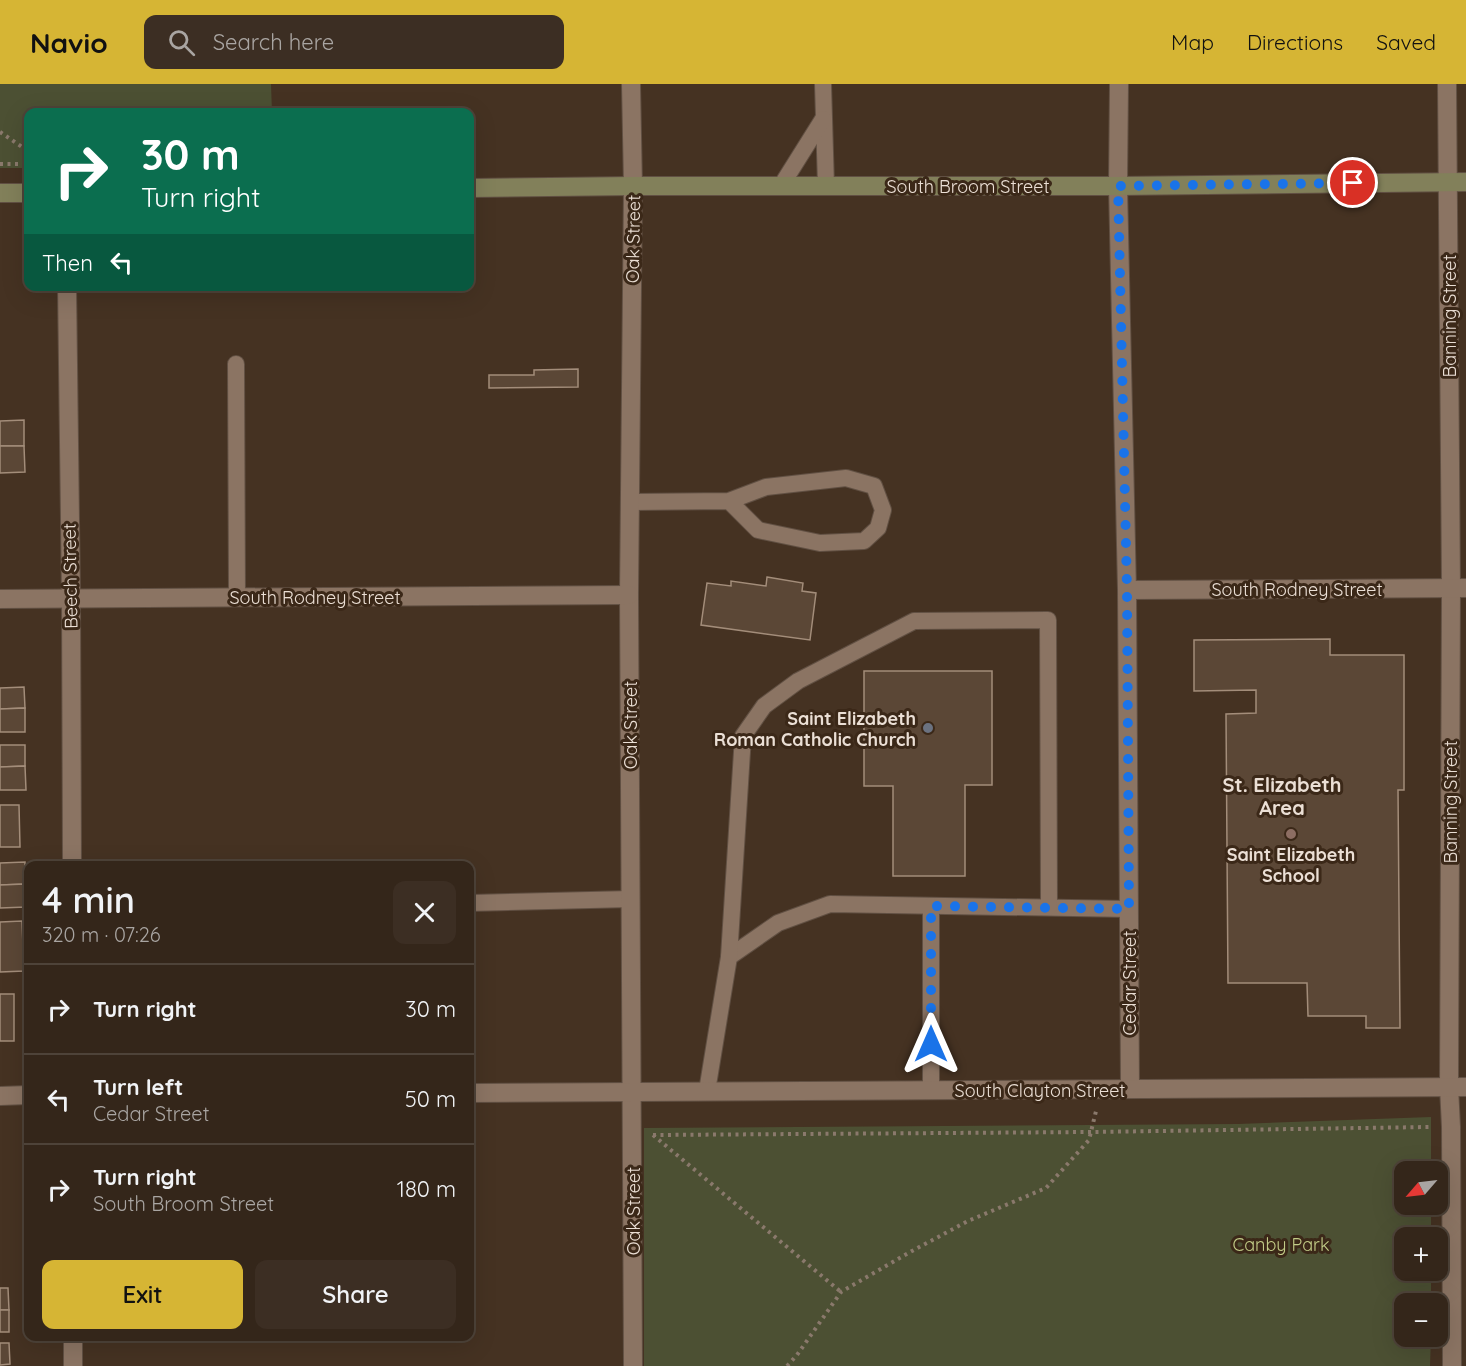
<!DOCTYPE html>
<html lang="en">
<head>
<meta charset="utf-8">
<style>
	body { margin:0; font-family:Quicksand,sans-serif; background:#3c2e23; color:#f1f3f6; height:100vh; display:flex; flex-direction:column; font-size:22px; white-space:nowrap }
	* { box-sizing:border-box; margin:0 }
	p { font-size:20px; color:#a9a5a2 }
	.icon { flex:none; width:33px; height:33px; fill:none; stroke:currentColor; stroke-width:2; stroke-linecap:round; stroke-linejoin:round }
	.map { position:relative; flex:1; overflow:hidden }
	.details { position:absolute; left:24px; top:777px; width:450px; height:480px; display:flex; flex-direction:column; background:#34261a; border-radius:12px; box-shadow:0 6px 24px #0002,0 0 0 2px #4e4339 }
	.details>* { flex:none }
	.guide { position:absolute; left:24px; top:24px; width:450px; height:183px; border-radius:12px; box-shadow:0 6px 24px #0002,0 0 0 2px #4e4339; background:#0b6e4f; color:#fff; overflow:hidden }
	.needle { width:39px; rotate:242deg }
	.controls { position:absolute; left:1394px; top:1077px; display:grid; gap:12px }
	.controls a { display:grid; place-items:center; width:54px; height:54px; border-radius:12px; background:#34261a; box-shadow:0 6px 24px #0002,0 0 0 2px #4e4339; font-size:30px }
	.pin { position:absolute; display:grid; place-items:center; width:51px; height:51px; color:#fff; margin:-26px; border:3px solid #fff; border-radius:50%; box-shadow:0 2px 6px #0007 }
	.me { position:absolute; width:66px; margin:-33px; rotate:0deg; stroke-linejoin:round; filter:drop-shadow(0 0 4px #0008) }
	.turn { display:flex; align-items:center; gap:21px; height:126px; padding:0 18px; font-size:27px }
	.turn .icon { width:78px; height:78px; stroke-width:2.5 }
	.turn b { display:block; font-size:42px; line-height:51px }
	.then { display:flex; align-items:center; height:57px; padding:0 18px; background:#0003; gap:12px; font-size:22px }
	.round { display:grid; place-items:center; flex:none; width:63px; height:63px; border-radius:12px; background:#3c2e23 }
	.head { display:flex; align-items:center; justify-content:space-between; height:102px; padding:0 18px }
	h1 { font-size:36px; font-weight:600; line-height:45px }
	.cta { display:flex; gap:12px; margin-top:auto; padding:12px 18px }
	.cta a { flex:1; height:69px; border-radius:12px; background:#d6b534; color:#111; font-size:24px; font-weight:600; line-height:69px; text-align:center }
	.cta a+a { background:#3c2e23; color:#f1f3f6 }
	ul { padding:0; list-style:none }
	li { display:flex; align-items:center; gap:18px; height:90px; padding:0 18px; border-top:2px solid #4e4339 }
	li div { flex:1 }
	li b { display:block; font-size:22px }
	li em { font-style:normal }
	header { display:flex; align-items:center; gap:36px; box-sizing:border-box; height:84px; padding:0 30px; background:#d6b534; color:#111 }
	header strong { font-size:28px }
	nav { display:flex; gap:33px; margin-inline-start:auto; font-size:21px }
	.search { width:420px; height:54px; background:#3c2e23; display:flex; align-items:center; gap:15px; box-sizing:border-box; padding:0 21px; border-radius:12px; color:#a9a5a2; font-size:22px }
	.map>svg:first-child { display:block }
	.green { fill:#4c5033 }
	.building { fill:#5b4736; stroke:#a38d7a; stroke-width:1.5 }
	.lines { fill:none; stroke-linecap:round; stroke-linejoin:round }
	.lane-casing { stroke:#615043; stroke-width:18 }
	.street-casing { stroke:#615043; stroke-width:20 }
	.secondary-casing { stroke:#615043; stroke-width:20 }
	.path { stroke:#8a796c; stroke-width:4; stroke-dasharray:3 4.5; stroke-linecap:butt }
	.lane { stroke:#8b7463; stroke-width:16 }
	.street { stroke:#8b7463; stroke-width:18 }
	.secondary { stroke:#82805a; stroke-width:18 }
	.route { stroke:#1a73e8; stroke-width:10; stroke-dasharray:0 18 }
	.worship-dot { fill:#6b7280; stroke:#3b2818; stroke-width:2 }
	.education-dot { fill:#8d6e63; stroke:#3b2818; stroke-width:2 }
	.labels { text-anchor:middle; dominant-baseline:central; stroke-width:6; stroke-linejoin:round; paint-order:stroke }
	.street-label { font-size:18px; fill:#ebdfd5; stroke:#3b2818 }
	.poi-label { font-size:18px; font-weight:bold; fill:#ebdfd5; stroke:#3b2818; text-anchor:end }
	.park-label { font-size:18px; fill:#c2cc87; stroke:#3b2818 }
	.neighbourhood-label { font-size:20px; font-weight:bold; fill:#ebdfd5; stroke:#3b2818 }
</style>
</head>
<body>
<header>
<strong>Navio</strong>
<div class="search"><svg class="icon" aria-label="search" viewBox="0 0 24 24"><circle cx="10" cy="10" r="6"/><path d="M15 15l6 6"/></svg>Search here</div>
<nav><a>Map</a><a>Directions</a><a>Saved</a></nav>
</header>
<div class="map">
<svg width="1466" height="1282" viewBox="0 0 1466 1282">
	<rect width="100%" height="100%" fill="#453222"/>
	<g class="green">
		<polygon points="0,0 271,0 272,28 28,28 28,84 0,84"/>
		<polygon points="1431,1033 1431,1087 1404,1088 1404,1120 1431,1121 1431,1153 1404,1154 1404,1186 1431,1187 1431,1219 1404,1220 1404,1252 1431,1253 1430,1282 644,1282 644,1044 1238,1040"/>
	</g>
	<g class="building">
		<polygon points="578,285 578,303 489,304 489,291 534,291 534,286"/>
		<polygon points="24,336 24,362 0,362 0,337"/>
		<polygon points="0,362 24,362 25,388 0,389"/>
		<polygon points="767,493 803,499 802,507 816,509 810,556 701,541 707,499 731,502 731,497 766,502"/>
		<polygon points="1330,555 1330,571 1404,571 1404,706 1398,706 1400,944 1366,944 1366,932 1308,932 1307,899 1228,899 1226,630 1256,629 1256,606 1194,607 1194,556"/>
		<polygon points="864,587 992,587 992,701 965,701 965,792 893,792 893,702 864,702"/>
		<polygon points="24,603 25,624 0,625 0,604"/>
		<polygon points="25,624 25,648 0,648 0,625"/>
		<polygon points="0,661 25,661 25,682 0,683"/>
		<polygon points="25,682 26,706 0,706 0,683"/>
		<polygon points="0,721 19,721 20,763 0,763"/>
		<polygon points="25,778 25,800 0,801 0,779"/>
		<polygon points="25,800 26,823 0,824 0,801"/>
		<polygon points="22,837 24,887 0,888 0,838"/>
		<rect x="0" y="910" width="14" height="47"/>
		<polygon points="0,1204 8,1204 9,1226 0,1226"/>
		<rect x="0" y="1226" width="9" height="22"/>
		<polygon points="0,1259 9,1259 10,1280 0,1281"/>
	</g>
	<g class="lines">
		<g class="lane-casing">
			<g id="lane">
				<polyline points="823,0 826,102"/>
				<polyline points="781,102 823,35"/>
				<polyline points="236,280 237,513"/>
				<polyline points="630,418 729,417 758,446 820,459 864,457 878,444 883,426 874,402 846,394 766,403 729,417"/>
				<polyline points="470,819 631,815"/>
				<polyline points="729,873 778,839 830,820 1129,825"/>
				<polyline points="931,1006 931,822"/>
				<polyline points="707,1007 729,873 743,652 764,622 798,597 914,537 1048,536 1049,823"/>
			</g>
		</g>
		<g class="street-casing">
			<g id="street">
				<polyline points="631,0 633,102 629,511 633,1282"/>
				<polyline points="1119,0 1118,102 1127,506 1130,1005"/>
				<polyline points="1447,0 1451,504 1449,1003 1451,1043 1452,1282"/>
				<polyline points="67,202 71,515 72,782"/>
				<polyline points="1127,506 1466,504"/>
				<polyline points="0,515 629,511"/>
				<polyline points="470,1009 1466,1003"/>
				<polyline points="0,1012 28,1011"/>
				<polyline points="73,1252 73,1282"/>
			</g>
		</g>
		<g class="secondary-casing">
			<g id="secondary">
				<polyline points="470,104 633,102 1118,102 1466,98"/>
				<polyline points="0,109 28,109"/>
			</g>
		</g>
		<g class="path">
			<polyline points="0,48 28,67"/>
			<polyline points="0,80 28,80"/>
			<polyline points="653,1051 1091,1048 1429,1043"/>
			<polyline points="653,1051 841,1208"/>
			<polyline points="787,1282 797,1271 841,1208 912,1167 968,1137 1046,1104 1089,1056 1096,1027"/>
		</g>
		<use href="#lane" class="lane"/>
		<use href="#street" class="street"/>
		<use href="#secondary" class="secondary"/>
	</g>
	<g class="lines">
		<polyline class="route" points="931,960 931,822 1129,825 1127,506 1118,102 1353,99"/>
	</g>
	<circle class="worship-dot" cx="928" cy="644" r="6"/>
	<circle class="education-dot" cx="1291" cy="750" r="6"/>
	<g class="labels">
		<g class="street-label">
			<text x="968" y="102">South Broom Street</text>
			<text transform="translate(633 155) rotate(-89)">Oak Street</text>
			<text transform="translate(1449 232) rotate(-90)">Banning Street</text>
			<text transform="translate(70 492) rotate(-91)">Beech Street</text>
			<text x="1297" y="505">South Rodney Street</text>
			<text x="315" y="513">South Rodney Street</text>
			<text transform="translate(630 641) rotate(-90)">Oak Street</text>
			<text transform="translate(1450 718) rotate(-90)">Banning Street</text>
			<text transform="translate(1129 899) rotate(-90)">Cedar Street</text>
			<text x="1040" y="1006">South Clayton Street</text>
			<text transform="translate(633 1127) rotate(-90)">Oak Street</text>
		</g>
		<g class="poi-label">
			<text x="916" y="634">Saint Elizabeth<tspan x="916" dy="21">Roman Catholic Church</tspan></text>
			<text x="1291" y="770" text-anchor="middle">Saint Elizabeth<tspan x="1291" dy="21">School</tspan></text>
		</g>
		<g class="park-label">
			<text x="1281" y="1160">Canby Park</text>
		</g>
		<g class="neighbourhood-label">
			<text x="1282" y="700">St. Elizabeth<tspan x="1282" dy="23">Area</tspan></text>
		</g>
	</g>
</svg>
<div class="controls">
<a><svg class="needle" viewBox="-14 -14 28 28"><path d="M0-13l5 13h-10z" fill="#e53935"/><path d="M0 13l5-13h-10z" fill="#a9a5a2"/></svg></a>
<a>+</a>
<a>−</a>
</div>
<div class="pin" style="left:1353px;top:99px;background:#d93025"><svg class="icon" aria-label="arrive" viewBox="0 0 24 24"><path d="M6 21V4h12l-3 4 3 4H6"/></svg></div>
<svg class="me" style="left:931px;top:960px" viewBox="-20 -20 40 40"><path d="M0-17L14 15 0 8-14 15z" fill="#1a73e8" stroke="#fff" stroke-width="4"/></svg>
<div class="guide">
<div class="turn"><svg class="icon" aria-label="right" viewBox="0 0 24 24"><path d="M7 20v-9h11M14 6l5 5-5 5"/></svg><div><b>30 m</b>Turn right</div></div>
<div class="then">Then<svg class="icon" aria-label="left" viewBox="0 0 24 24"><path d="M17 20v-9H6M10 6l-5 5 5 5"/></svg></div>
</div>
<section class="details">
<div class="head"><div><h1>4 min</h1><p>320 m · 07:26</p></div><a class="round"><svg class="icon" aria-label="close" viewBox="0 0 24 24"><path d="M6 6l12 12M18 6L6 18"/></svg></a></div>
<ul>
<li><svg class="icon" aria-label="right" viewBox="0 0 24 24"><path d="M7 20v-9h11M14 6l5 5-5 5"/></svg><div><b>Turn right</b></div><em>30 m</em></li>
<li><svg class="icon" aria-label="left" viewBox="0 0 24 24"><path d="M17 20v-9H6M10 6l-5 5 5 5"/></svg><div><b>Turn left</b><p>Cedar Street</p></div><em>50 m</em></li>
<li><svg class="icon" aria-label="right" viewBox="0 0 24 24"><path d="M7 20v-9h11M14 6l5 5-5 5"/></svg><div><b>Turn right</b><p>South Broom Street</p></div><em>180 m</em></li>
</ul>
<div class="cta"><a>Exit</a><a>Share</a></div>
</section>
</div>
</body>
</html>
